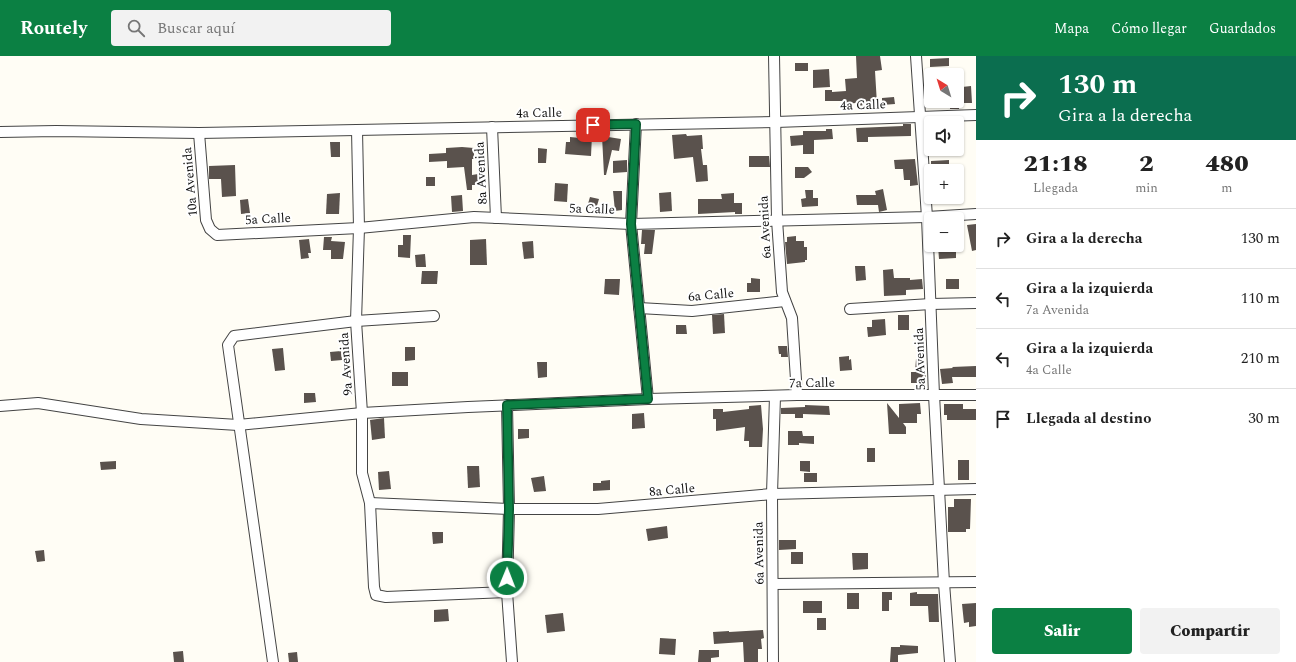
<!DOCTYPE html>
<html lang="es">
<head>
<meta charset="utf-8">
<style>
	body { margin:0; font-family:Spectral,serif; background:#f2f2f2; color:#222; height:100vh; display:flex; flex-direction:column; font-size:15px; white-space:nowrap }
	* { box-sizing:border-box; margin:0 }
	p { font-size:13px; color:#767676 }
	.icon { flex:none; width:22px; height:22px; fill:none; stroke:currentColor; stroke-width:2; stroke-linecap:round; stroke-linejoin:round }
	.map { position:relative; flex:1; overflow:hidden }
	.details { display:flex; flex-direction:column; background:#fff; width:320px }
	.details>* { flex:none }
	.guide { background:#0b6e4f; color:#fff; overflow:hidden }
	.needle { width:26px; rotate:322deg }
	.fabs { position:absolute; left:924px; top:12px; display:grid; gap:8px }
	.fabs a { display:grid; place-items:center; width:40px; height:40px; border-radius:4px; background:#fff; box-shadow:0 1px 3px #0004; font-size:20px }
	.pin { position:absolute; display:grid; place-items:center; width:34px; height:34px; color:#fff; margin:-17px; border-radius:8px; box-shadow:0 2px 6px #0006 }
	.me { position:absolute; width:44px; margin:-22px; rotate:1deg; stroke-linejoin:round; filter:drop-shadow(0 0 3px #0008) }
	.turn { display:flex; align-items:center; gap:14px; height:84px; padding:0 16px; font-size:18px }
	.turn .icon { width:52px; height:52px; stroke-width:2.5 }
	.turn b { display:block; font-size:28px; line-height:34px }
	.eta { display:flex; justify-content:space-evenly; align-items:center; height:68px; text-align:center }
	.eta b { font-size:24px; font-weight:800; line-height:28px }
	.button { display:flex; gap:8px; margin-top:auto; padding:8px 16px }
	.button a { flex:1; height:46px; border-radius:4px; background:#0b8043; color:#fff; font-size:16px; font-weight:800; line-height:46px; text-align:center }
	.button a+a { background:#f2f2f2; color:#222 }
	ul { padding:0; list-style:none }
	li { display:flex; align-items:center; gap:12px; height:60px; padding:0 16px; border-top:1px solid #e0e0e0 }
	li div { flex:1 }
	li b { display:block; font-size:15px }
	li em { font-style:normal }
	header { display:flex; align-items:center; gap:24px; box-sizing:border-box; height:56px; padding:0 20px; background:#0b8043; color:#fff }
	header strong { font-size:19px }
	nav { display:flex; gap:22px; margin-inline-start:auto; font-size:14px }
	.search { width:280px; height:36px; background:#f2f2f2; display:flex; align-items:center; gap:10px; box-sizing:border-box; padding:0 14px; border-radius:4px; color:#767676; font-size:15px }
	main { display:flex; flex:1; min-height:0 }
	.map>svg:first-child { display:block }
	.building { fill:#5a524d }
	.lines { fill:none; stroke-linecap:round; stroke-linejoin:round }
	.minor-casing { stroke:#444; stroke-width:12 }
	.minor { stroke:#fff; stroke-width:10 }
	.route-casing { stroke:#07532c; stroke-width:10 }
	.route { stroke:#0b8043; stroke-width:7 }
	.labels { text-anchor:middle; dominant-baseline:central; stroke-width:4; stroke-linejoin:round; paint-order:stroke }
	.street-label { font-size:13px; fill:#111; stroke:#fff }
</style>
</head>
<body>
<header>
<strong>Routely</strong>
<div class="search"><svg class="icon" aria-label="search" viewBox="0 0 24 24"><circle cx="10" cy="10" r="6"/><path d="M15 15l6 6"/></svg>Buscar aquí</div>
<nav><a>Mapa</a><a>Cómo llegar</a><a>Guardados</a></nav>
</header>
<main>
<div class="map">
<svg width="976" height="606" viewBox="0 0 976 606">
	<rect width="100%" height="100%" fill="#fffdf5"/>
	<g class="building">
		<polygon points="856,0 880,0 882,14 875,15 877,48 856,50 856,47 844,48 843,45 825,45 825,34 832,34 832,36 846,35 845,23 857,22"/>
		<polygon points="949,2 949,10 930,11 930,3"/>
		<rect x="795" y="7" width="13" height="8"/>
		<polygon points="829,13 830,31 813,32 813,14"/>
		<polygon points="971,30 972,47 959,47 959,53 950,53 950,45 957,45 957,39 963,39 962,31"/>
		<polygon points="894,41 895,48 882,49 882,42"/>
		<polygon points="903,68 911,68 911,80 868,81 868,86 857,86 856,72 903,70"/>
		<polygon points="826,73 832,73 833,83 814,84 814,98 803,98 803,89 791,90 790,80 803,79 803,75 826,75"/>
		<polygon points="686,78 687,80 702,79 703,93 701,93 703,109 707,109 708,125 696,126 693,101 674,103 672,79"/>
		<polygon points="581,79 592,79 591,100 565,98 566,86 570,86 570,81 580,82"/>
		<polygon points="602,80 621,83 619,95 612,94 606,119 604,119"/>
		<polygon points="330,86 340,86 340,101 331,101"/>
		<polygon points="462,91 474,92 474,103 472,103 472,119 478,118 479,129 472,129 472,134 467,134 464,111 447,112 447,105 429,106 429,98 446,97 446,92"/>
		<polygon points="538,92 547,93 546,107 538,107"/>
		<polygon points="749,100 769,100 770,111 749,111"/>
		<polygon points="915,103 918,129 910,130 910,124 904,124 903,113 895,113 894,104"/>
		<polygon points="627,104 627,116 613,117 613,105"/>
		<polygon points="949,104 949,113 931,112 931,105"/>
		<polygon points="235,109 236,140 222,141 221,123 209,123 209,110"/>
		<polygon points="795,111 808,111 812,116 804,122 795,122"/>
		<rect x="426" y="121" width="9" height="9"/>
		<polygon points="555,127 568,128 567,146 554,145"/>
		<polygon points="883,133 887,154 879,156 878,149 857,149 856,139 876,139 875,135"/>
		<polygon points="805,134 813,134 813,142 818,142 818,150 802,151 801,143 806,142"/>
		<polygon points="613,135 622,135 622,154 615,155"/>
		<polygon points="671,136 672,155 660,156 659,137"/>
		<polygon points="340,137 339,158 326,158 327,138"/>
		<polygon points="734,137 734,147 742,147 742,158 735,158 735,156 698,158 698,143 722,143 721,138"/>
		<polygon points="462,139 463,155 452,156 451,140"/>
		<polygon points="590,141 599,143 596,153 587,151"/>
		<polygon points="248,143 250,157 241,158 240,144"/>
		<polygon points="976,168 976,194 972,195 967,169"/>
		<polygon points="642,174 655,174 652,198 644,198 645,188 641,188"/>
		<polygon points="403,179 411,179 410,202 398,201 398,189 403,189"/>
		<polygon points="796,180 796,185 804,185 804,191 807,191 807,204 805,204 805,206 787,208 785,186 787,186 787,181"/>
		<polygon points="324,181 332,181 331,185 345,186 343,203 331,203 331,194 323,194"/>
		<polygon points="309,183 311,197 308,197 309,202 301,203 299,184"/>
		<polygon points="486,183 487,209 470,209 470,184"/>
		<polygon points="533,185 534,202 524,203 522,186"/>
		<polygon points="956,189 956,202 939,203 938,190"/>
		<polygon points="425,198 426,211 416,211 415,199"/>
		<polygon points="855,210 865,210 866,224 856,225"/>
		<polygon points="893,213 894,222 910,222 910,224 922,223 923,233 906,234 906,239 884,240 883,214"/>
		<polygon points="422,215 438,215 437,228 421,228"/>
		<polygon points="751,222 760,223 760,236 747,236 747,227 751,227"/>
		<polygon points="605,223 620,223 619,239 604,238"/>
		<rect x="946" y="223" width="13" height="10"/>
		<polygon points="724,258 725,277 713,278 712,259"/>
		<rect x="898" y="259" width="11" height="15"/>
		<polygon points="885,263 886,279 868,281 867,271 872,271 872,264"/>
		<polygon points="676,269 686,269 687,278 676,278"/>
		<polygon points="778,290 787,290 788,301 781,301 781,298 779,298"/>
		<polygon points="405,291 415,291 415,304 405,305"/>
		<polygon points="283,292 285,314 275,315 272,293"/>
		<polygon points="341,295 342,304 331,305 330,296"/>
		<polygon points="849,300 849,304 851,303 852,314 840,315 839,301"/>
		<polygon points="916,303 923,304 922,310 926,309 926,327 911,327 911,316 915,316"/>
		<polygon points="537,306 547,306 547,321 538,322"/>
		<polygon points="976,310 976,321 952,321 953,327 942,328 940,313 953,312 952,311"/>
		<rect x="392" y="316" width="16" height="14"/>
		<polygon points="304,337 315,337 316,346 304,347"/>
		<polygon points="887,347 899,362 899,348 920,347 921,358 917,358 917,367 903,367 906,371 906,378 889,378"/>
		<polygon points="944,348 963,348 963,353 976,353 976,364 947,364 947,359 944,359"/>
		<polygon points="761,349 763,373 762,391 749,391 749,385 744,385 745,371 716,375 716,363 713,363 713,353 723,353 723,356 749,353 749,350"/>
		<polygon points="805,349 829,350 830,359 803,358 803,362 795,362 795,358 781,358 781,352 805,351"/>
		<polygon points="644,357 645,372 632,373 632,358"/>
		<polygon points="384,362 385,382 372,384 370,364"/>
		<polygon points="518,373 529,373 529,382 518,383"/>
		<polygon points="788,375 802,375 803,380 814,380 814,388 799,387 799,389 788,389"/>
		<rect x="867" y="392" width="8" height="14"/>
		<rect x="958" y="404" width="11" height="20"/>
		<polygon points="116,405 116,413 101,414 100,406"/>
		<polygon points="800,405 810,405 810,416 800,415"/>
		<polygon points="467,410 479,410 480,431 468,432"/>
		<polygon points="389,415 391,433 379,434 378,416"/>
		<rect x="804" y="417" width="13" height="9"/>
		<polygon points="544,420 546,435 534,436 531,422"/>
		<polygon points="610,424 610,434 593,435 593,427 601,427 601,425"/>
		<polygon points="954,443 971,443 970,473 966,473 966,476 948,476 948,451 954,451"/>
		<polygon points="667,470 668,482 648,485 646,473"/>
		<polygon points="432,476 443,476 443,487 433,488"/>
		<polygon points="779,484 796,484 796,493 779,494"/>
		<polygon points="44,494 45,505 37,506 35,495"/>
		<rect x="791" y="496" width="12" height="12"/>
		<polygon points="852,497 868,497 868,513 853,514"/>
		<polygon points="882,536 892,536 892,544 889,544 889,555 882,555"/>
		<polygon points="917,536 917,538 938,538 939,566 929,566 928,550 910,550 910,537"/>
		<rect x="847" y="537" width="12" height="16"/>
		<rect x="803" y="545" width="19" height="12"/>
		<polygon points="976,547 976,570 969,571 969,566 964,567 962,548"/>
		<polygon points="448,553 449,565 434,566 434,554"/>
		<polygon points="563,557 565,575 547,577 545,559"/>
		<rect x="817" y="562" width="9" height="12"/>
		<polygon points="763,574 764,582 761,583 762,593 758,593 758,606 744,606 743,586 714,588 713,576 729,575 729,576"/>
		<polygon points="660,582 676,583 675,599 659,598"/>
		<polygon points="900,589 918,590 918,597 898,599 898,606 890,606 891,591 900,591"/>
		<polygon points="699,594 719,594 719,601 711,602 711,606 698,606"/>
		<polygon points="183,595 184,606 174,606 173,596"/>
		<polygon points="297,596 298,606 289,606 288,597"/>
	</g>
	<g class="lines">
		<g class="minor-casing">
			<g id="minor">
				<polyline points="774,0 777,164 782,236 792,262 797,339"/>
				<polyline points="916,0 927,161 934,339 944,527 950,606"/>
				<polyline points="636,68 631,168 648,343"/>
				<polyline points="492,71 496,162"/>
				<polyline points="357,74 359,172 356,265 362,357 362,417 370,447 374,531 376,539 386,541 507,536"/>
				<polyline points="0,76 56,75 199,77 776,66 976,59"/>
				<polyline points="199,77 206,164 210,173 217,179 359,172 474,161 631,168 927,161 976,158"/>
				<polyline points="639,252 692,255 785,245"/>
				<polyline points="850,253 931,248 976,247"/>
				<polyline points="507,349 509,453 507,536 512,606"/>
				<polyline points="0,350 38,347 141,363 238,369 362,357 468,351 648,343 797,339 976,339"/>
				<polyline points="370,447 509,453 598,453 772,438 976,433"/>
				<polyline points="773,528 976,526"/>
				<polyline points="273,606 228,289 234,280 356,265 434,260"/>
				<polyline points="773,606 772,438 775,340"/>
			</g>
		</g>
		<use href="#minor" class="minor"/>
	</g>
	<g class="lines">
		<g class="route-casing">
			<polyline id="route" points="507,522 509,453 507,349 648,343 631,168 636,68 593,69"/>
		</g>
		<use href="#route" class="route"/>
	</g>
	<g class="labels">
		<g class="street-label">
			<text transform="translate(863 49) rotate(-2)">4a Calle</text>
			<text transform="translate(539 57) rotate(-1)">4a Calle</text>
			<text transform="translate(481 117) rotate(-93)">8a Avenida</text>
			<text transform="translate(190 126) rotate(-95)">10a Avenida</text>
			<text transform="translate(592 153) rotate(2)">5a Calle</text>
			<text transform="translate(268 163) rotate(-3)">5a Calle</text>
			<text transform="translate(765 171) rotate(-93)">6a Avenida</text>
			<text transform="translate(711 239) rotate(-5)">6a Calle</text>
			<text transform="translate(920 303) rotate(-92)">5a Avenida</text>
			<text transform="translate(346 308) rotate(-94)">9a Avenida</text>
			<text transform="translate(812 327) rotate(-1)">7a Calle</text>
			<text transform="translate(672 434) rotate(-5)">8a Calle</text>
			<text transform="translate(759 497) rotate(-91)">6a Avenida</text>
		</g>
	</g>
</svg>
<div class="fabs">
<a><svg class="needle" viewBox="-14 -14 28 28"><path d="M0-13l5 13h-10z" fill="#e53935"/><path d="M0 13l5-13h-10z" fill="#767676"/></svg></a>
<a><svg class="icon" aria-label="sound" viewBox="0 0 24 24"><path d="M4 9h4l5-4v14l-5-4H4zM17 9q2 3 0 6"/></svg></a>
<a>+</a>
<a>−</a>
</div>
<div class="pin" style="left:593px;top:69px;background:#d93025"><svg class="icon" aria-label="arrive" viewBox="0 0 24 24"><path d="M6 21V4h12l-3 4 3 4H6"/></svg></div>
<svg class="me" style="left:507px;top:522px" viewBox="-20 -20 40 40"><circle r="17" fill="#0b8043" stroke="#fff" stroke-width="3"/><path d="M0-11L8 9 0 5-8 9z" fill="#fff"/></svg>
</div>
<section class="details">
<div class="guide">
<div class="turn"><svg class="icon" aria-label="right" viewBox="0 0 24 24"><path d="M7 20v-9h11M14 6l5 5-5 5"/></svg><div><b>130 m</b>Gira a la derecha</div></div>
</div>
<div class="eta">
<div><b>21:18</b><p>Llegada</p></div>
<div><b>2</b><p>min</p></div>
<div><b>480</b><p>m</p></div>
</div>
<ul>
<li><svg class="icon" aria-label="right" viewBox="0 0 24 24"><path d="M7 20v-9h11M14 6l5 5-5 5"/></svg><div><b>Gira a la derecha</b></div><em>130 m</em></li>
<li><svg class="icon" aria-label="left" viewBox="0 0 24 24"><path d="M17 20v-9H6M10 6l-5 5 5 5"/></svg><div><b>Gira a la izquierda</b><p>7a Avenida</p></div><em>110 m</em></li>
<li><svg class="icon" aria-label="left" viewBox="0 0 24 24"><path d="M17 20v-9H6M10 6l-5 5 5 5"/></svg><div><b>Gira a la izquierda</b><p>4a Calle</p></div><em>210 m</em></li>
<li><svg class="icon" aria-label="arrive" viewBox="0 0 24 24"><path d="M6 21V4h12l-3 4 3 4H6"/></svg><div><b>Llegada al destino</b></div><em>30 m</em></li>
</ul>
<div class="button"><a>Salir</a><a>Compartir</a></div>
</section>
</main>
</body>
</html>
